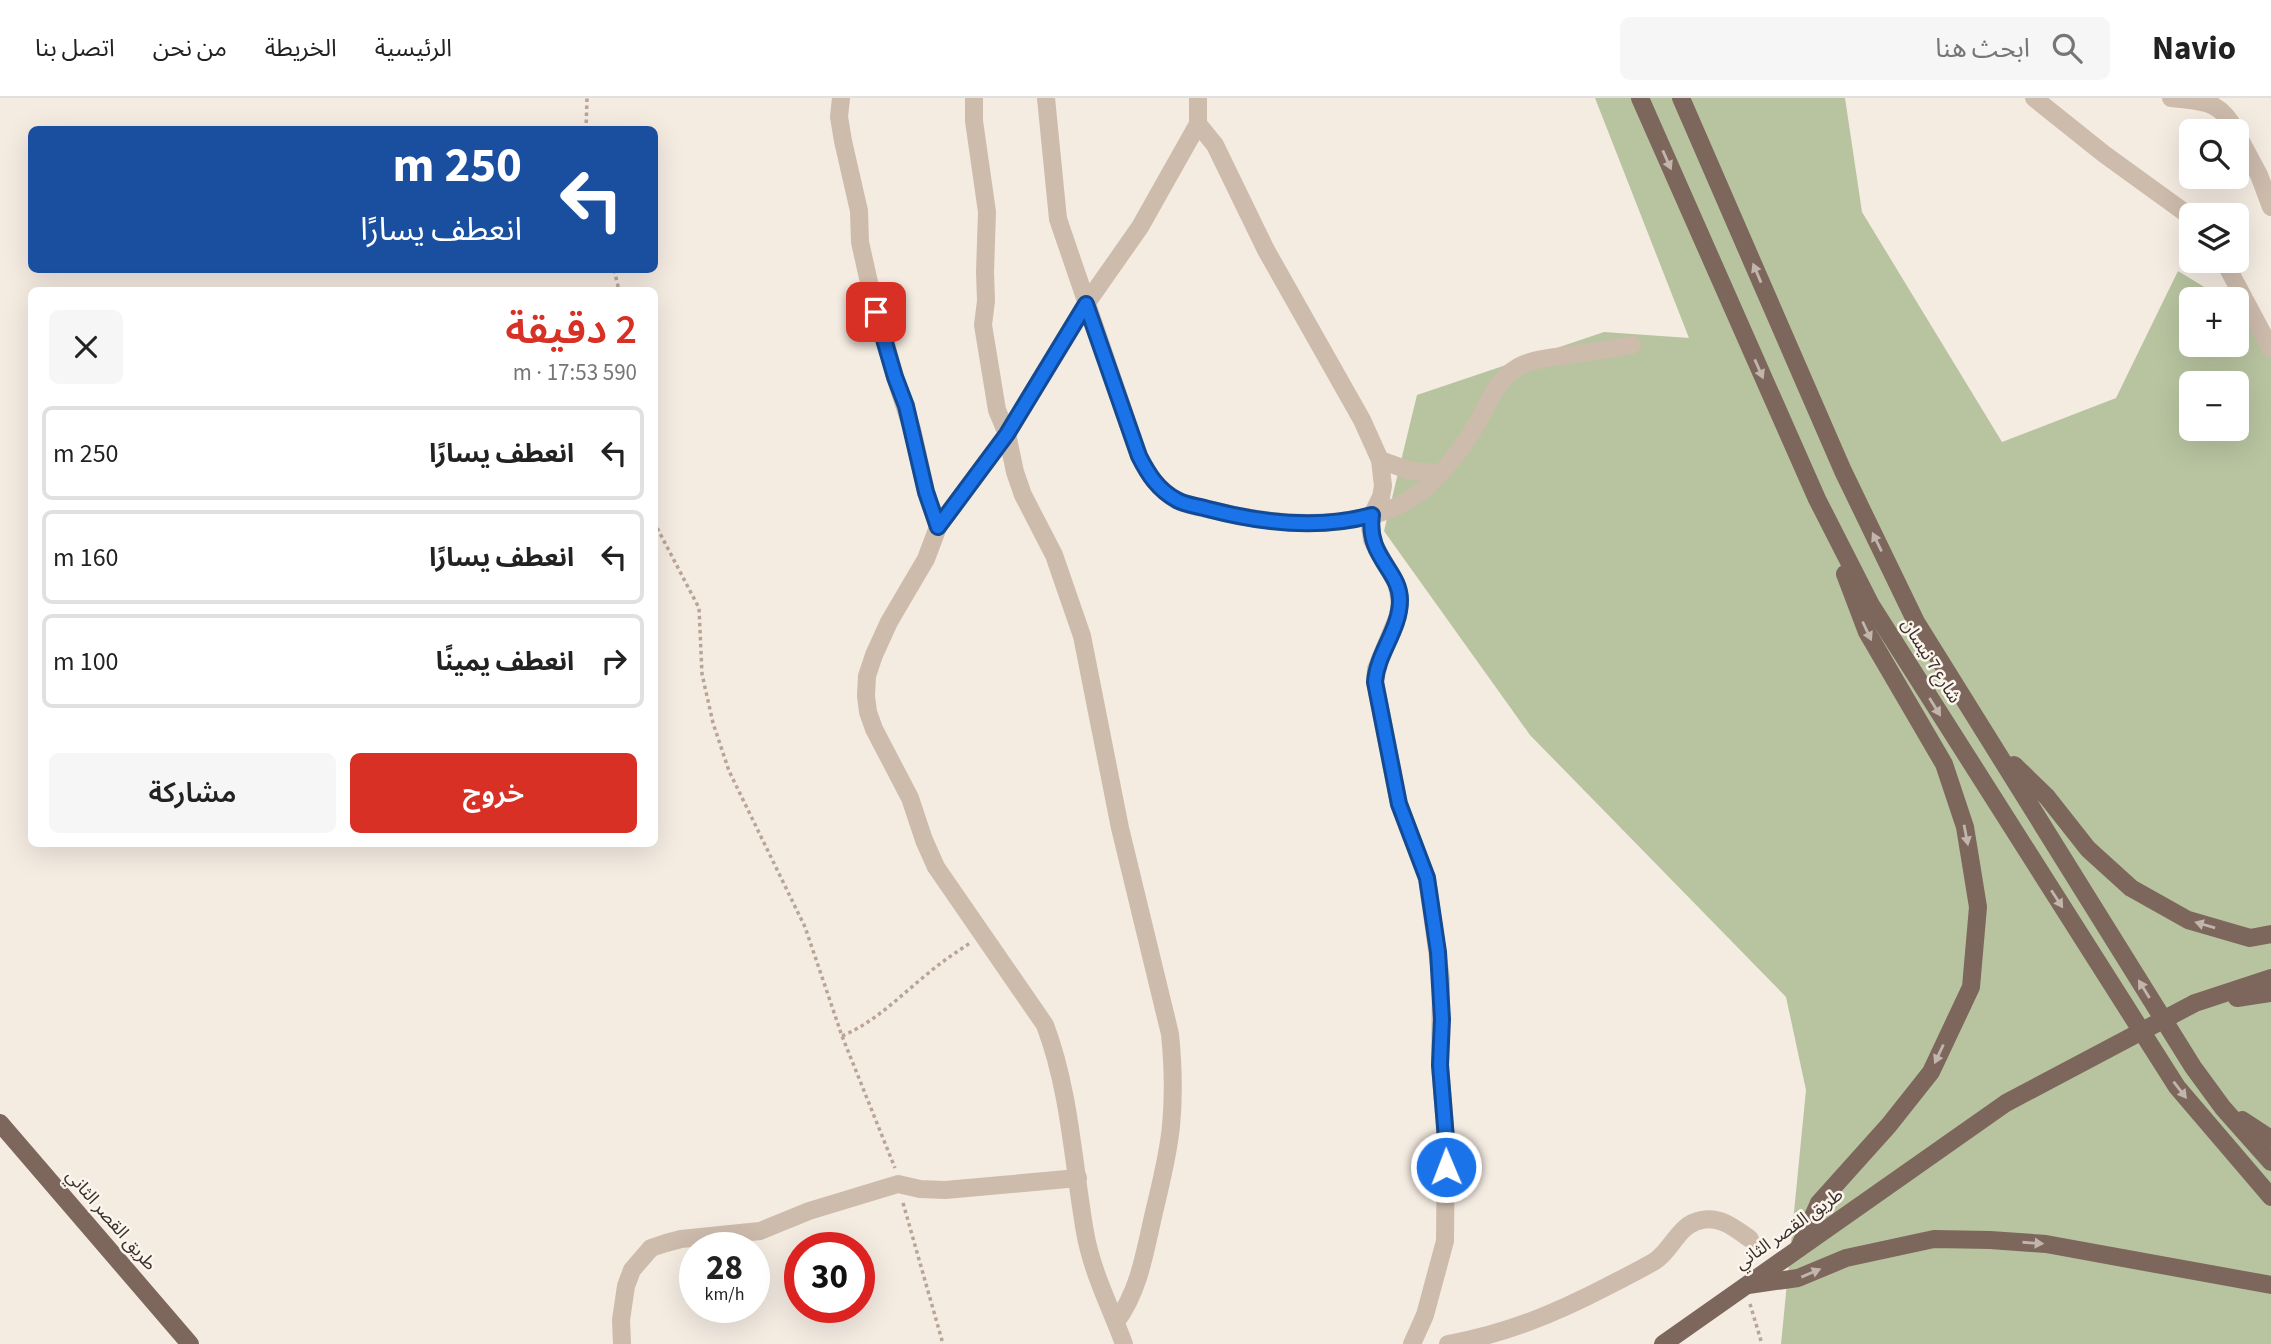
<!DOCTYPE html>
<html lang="ar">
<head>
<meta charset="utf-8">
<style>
	body { margin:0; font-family:"Source Sans 3","Noto Sans Arabic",sans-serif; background:#f6f6f6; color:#222; direction:rtl; height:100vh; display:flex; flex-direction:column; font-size:26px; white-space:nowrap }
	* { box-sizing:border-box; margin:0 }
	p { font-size:23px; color:#767676 }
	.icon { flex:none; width:38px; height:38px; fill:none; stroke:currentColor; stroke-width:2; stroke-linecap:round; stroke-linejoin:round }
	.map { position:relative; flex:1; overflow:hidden; direction:ltr }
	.side { position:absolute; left:28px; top:189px; width:630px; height:560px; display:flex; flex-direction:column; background:#fff; border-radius:10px; box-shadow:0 7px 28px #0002; direction:rtl }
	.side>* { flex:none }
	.banner { position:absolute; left:28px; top:28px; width:630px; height:147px; border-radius:10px; box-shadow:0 7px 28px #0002; direction:rtl; background:#1a4fa0; color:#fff; overflow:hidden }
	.controls { position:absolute; left:2179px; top:21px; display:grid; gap:14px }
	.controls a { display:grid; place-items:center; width:70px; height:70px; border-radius:10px; background:#fff; box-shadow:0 7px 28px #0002; font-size:35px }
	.speed { position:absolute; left:679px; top:1134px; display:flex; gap:14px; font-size:35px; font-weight:700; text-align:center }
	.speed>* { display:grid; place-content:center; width:91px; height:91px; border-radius:50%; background:#fff; box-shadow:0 7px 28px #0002; line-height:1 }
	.speed small { font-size:18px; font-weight:400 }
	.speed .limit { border:10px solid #d22; background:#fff; color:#111 }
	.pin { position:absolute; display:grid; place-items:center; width:60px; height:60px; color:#fff; margin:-30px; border-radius:14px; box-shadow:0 4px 10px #0006 }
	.me { position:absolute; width:77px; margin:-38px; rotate:359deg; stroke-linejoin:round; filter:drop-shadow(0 0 5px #0008) }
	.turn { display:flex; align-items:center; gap:24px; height:147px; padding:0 21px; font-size:32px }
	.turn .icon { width:91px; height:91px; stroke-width:2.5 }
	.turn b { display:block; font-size:49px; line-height:60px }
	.round { display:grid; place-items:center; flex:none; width:74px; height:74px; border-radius:10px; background:#f6f6f6 }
	.overview { display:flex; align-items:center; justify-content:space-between; height:119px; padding:0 21px }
	h1 { font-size:42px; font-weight:600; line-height:52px; color:#d93025 }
	.button { display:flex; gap:14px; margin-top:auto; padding:14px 21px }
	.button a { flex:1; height:80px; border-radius:10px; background:#d93025; color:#fff; font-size:28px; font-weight:600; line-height:80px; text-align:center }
	.button a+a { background:#f6f6f6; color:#222 }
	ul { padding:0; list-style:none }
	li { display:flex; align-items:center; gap:21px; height:94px; margin:0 14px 10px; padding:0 7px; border:4px solid #e0e0e0; border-radius:10px }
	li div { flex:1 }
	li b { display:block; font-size:26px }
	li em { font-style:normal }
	header { display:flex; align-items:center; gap:42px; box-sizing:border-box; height:98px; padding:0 35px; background:#fff; border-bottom:2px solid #e0e0e0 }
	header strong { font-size:33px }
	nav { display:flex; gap:38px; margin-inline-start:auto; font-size:24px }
	.search { width:490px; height:63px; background:#f6f6f6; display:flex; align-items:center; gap:18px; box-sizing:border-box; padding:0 24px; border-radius:10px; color:#767676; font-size:26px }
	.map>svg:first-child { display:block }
	.green { fill:#b8c4a0; fill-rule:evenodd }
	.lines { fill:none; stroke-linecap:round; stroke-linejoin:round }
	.path { stroke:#b9a596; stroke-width:3.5; stroke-dasharray:3.5 3.5; stroke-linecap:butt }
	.minor { stroke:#cdbbac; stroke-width:18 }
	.major { stroke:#7d675c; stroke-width:18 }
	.oneway { fill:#c2b5ac }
	.route-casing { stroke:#114b97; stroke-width:18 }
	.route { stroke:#1a73e8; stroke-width:12 }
	.labels { text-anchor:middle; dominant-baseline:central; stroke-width:5; stroke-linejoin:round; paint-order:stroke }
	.street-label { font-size:18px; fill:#3b302b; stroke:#fbf5ee }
</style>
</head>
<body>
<header>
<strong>Navio</strong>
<div class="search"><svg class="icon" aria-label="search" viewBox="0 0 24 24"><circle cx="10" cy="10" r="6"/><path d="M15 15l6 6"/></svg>ابحث هنا</div>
<nav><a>الرئيسية</a><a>الخريطة</a><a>من نحن</a><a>اتصل بنا</a></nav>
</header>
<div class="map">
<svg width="2271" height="1246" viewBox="0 0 2271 1246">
	<rect width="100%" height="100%" fill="#f4ebe1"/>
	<path class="green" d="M1595,0H1845L1862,114L2002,344L2116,300L2178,173L2224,201H2191V247H2236L2237,209L2271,246V1246H1781L1806,992L1786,899L1530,637L1384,433L1417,297L1604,234L1689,240ZM2191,285H2236V331H2191Z"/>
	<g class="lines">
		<g class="path">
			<polyline points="586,32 587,0"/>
			<polyline points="614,172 619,192"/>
			<polyline points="654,424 699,510 702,576 713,625 729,673 805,829 842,938 895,1070"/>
			<path d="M842,938C875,924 899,899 926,877C940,865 955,855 970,845"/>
			<polyline points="903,1105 943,1246"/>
			<polyline points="1750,1206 1762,1246"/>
		</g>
		<g class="minor">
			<polyline points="841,0 839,19 843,43 859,113 860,144 870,189 895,279 912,331 926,394 938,429"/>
			<path d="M974,0V23L987,114L985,174L986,203L983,227L997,312L1007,336L1015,374L1023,397L1054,457L1082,538L1120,730L1170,936C1173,966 1174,997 1171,1028C1168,1060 1159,1092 1152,1123C1144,1159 1138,1194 1116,1224"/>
			<path d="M1046,0L1058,121L1139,358C1148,376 1158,391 1176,402C1187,408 1204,410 1217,413C1281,429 1377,436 1430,386C1448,368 1466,346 1478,324C1489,303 1497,281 1518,269C1535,260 1552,260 1569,257C1591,254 1611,251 1632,247"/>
			<polyline points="2034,0 2104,56 2191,119"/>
			<path d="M2171,0C2203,4 2219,1 2236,33"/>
			<polyline points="1198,26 1215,47 1266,152 1362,322 1380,362 1383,388 1381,399 1372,417 1370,429 1372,442 1397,487 1400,505 1398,518 1376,571 1375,584 1399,706 1427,780 1441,881 1440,967 1446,1041 1445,1143 1425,1217 1412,1246"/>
			<polyline points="2236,34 2259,77 2271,109"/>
			<polyline points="2224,163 2271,251"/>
			<polyline points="1380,362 1411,373 1440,375"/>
			<polyline points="622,1246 621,1222 626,1188 632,1172 651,1150 666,1145 681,1141 760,1133 809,1113 898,1086 920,1091 945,1092 1078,1080"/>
			<path d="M1124,1246C1110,1208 1092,1174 1085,1134C1073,1065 1070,993 1045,927L936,769L924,742L910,700L874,631L868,614L866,598L867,578L874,557L889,524L926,461L938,429L1007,336L1086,206L1140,129L1198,26V0"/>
			<path d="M1448,1246C1506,1236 1556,1215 1608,1188C1623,1180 1640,1172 1655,1163C1673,1151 1678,1126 1702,1122C1721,1118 1736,1131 1750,1141"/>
		</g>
		<g class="major">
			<polyline points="1640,0 1817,401 1871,507 2177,989 2271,1099"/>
			<polyline points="1681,0 1843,373 1916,524 2193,969 2223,1010 2271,1064"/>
			<polyline points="2014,667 2047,699 2088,751 2131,790 2188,822 2250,840 2271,836"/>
			<polyline points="2237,900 2271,895"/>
			<polyline points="2242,1022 2271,1041"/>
			<polyline points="0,1025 190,1246"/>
			<polyline points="1799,1150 1819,1105 1889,1027 1931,974 1971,889 1978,809 1965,729 1944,666 1867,534 1845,476"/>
			<polyline points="1748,1187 1798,1180 1846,1160 1934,1141 1990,1142 2046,1146 2271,1187"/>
			<polyline points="1663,1246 2006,1005 2195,905 2271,880"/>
		</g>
	</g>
	<defs><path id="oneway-solid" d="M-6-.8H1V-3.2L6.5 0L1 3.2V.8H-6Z" transform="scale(1.75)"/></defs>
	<g class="oneway">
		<use href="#oneway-solid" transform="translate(1667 62) rotate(66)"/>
		<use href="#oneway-solid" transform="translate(1757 175) rotate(-113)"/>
		<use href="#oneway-solid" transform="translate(1759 271) rotate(66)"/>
		<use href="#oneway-solid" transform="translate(1877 444) rotate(-116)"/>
		<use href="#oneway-solid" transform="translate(1867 533) rotate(65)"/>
		<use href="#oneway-solid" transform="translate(1935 609) rotate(58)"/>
		<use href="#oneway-solid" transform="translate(1966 737) rotate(79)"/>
		<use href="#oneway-solid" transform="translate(2057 801) rotate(57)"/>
		<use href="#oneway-solid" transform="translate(2205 827) rotate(-164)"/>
		<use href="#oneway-solid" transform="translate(2144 891) rotate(-122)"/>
		<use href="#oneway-solid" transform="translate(1939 956) rotate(115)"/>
		<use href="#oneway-solid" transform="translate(2180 992) rotate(52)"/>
		<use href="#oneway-solid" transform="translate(2033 1145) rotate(4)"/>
		<use href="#oneway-solid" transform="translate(1811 1175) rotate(-23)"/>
	</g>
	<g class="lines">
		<g class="route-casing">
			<path id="route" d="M876,214L895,279L906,308L926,394L938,429L1007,336L1086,206L1139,358C1148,376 1158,392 1177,402C1185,407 1198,408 1208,411C1261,425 1318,432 1372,417C1366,459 1400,472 1400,502C1400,532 1377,555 1375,584L1399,706L1427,780L1438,854L1442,921L1440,967L1446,1041V1069"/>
		</g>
		<use href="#route" class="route"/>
	</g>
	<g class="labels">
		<g class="street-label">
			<text transform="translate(1931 563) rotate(58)">شارع 7 نيسان</text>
			<text transform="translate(111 1122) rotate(49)">طريق القصر الثاني</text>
			<text transform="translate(1789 1131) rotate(-35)">طريق القصر الثاني</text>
		</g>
	</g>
</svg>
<div class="controls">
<a><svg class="icon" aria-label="search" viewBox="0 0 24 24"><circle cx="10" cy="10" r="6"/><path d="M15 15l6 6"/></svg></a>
<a><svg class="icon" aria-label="layers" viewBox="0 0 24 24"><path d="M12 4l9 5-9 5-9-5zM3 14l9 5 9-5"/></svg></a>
<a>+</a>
<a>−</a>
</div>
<div class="speed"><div>28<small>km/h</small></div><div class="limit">30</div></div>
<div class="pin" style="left:876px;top:214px;background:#d93025"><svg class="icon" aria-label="arrive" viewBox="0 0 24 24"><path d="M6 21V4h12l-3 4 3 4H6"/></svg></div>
<svg class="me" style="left:1446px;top:1069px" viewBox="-20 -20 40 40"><circle r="17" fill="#1a73e8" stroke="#fff" stroke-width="3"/><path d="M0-11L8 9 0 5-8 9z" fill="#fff"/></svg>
<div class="banner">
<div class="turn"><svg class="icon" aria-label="left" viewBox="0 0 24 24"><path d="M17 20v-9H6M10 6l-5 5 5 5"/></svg><div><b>250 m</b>انعطف يسارًا</div></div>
</div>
<section class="side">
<div class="overview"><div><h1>2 دقيقة</h1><p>590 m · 17:53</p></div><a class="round"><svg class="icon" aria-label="close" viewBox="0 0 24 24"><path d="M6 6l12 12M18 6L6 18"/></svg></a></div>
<ul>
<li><svg class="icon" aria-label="left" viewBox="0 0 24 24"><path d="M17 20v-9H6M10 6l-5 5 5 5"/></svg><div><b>انعطف يسارًا</b></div><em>250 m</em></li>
<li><svg class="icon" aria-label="left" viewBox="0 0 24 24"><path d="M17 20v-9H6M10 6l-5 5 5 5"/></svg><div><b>انعطف يسارًا</b></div><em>160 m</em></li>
<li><svg class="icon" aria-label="right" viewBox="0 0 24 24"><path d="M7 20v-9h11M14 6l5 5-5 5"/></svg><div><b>انعطف يمينًا</b></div><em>100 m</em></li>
</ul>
<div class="button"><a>خروج</a><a>مشاركة</a></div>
</section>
</div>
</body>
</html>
